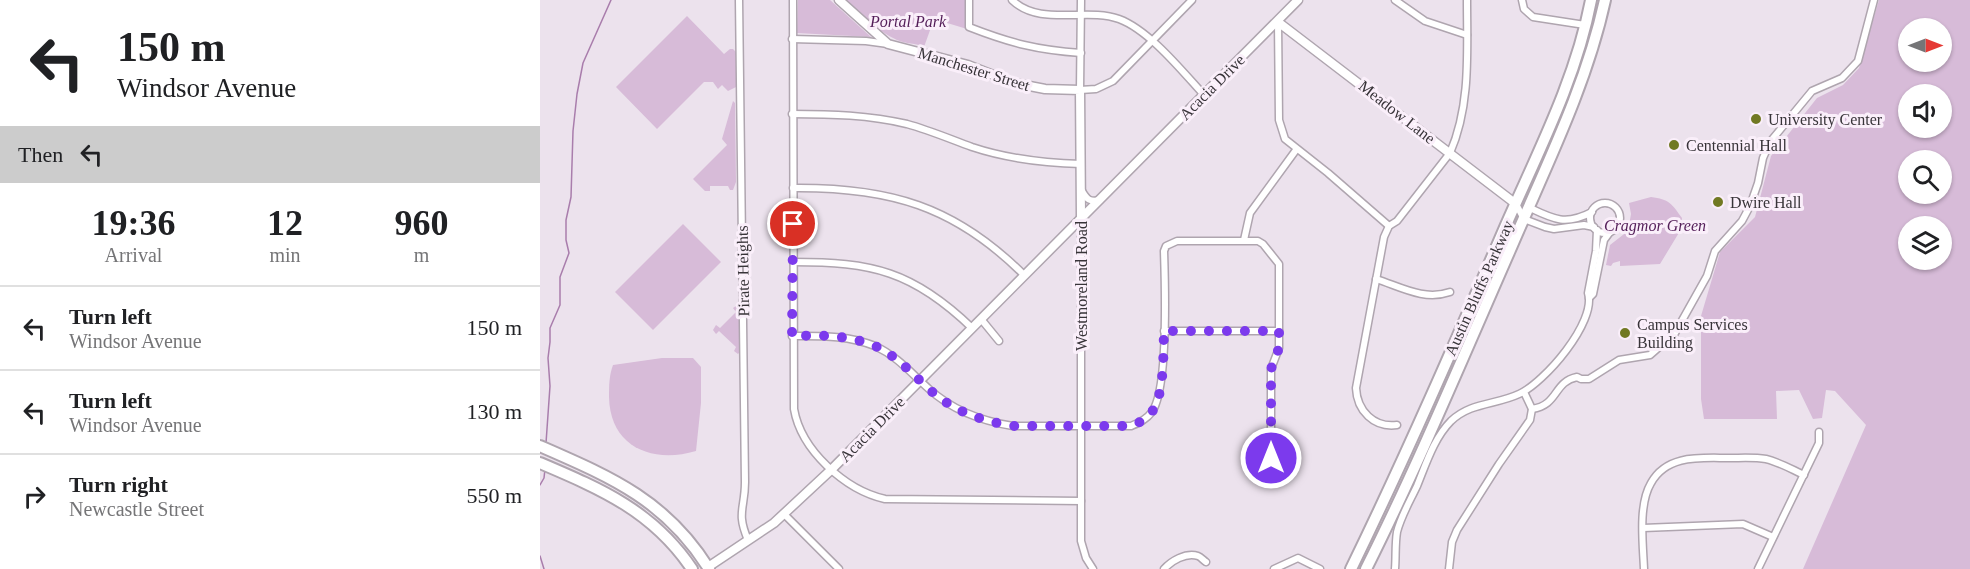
<!DOCTYPE html>
<html lang="en">
<head>
<meta charset="utf-8">
<style>
	body { margin:0; font-family:"Times New Roman",serif; background:#f6f6f6; color:#202124; height:100vh; display:flex; flex-direction:column; font-size:22px; white-space:nowrap }
	* { box-sizing:border-box; margin:0 }
	p { font-size:20px; color:#757577 }
	.icon { flex:none; width:33px; height:33px; fill:none; stroke:currentColor; stroke-width:2; stroke-linecap:round; stroke-linejoin:round }
	.map { position:relative; flex:1; overflow:hidden }
	.drawer { display:flex; flex-direction:column; background:#fff; width:540px }
	.drawer>* { flex:none }
	.banner { background:#fff; color:#202124; overflow:hidden }
	.needle { width:39px; rotate:90deg }
	.controls { position:absolute; left:1358px; top:18px; display:grid; gap:12px }
	.controls a { display:grid; place-items:center; width:54px; height:54px; border-radius:50%; background:#fff; box-shadow:0 2px 4px #0004; font-size:30px }
	.pin { position:absolute; display:grid; place-items:center; width:51px; height:51px; color:#fff; margin:-26px; border:3px solid #fff; border-radius:50%; box-shadow:0 2px 6px #0007 }
	.me { position:absolute; width:66px; margin:-33px; rotate:0deg; stroke-linejoin:round; filter:drop-shadow(0 0 4px #0008) }
	.turn { display:flex; align-items:center; gap:21px; height:126px; padding:0 18px; font-size:27px }
	.turn .icon { width:78px; height:78px; stroke-width:2.5 }
	.turn b { display:block; font-size:42px; line-height:51px }
	.then { display:flex; align-items:center; height:57px; padding:0 18px; background:#0003; gap:12px; font-size:22px }
	.eta { display:flex; justify-content:space-evenly; align-items:center; height:102px; text-align:center }
	.eta b { font-size:36px; font-weight:800; line-height:42px }
	ul { padding:0; list-style:none }
	li { display:flex; align-items:center; gap:18px; height:84px; padding:0 18px; border-top:2px solid #e0e0e0 }
	li div { flex:1 }
	li b { display:block; font-size:22px }
	li em { font-style:normal }
	main { display:flex; flex:1; min-height:0 }
	.map>svg:first-child { display:block }
	.green { fill:#d7bbd8; fill-rule:evenodd }
	.lines { fill:none; stroke-linecap:round; stroke-linejoin:round }
	.stream { stroke:#a97dac; stroke-width:1.5 }
	.minor-casing { stroke:#afa5af; stroke-width:9 }
	.tertiary-casing { stroke:#afa5af; stroke-width:11 }
	.primary-casing { stroke:#afa5af; stroke-width:14 }
	.minor { stroke:#fff; stroke-width:6 }
	.tertiary { stroke:#fff; stroke-width:8 }
	.primary { stroke:#fff; stroke-width:10 }
	.route { stroke:#7c3aed; stroke-width:10; stroke-dasharray:0 18 }
	.poi-dot { fill:#717923; stroke:#faeffa; stroke-width:2 }
	.labels { text-anchor:middle; dominant-baseline:central; stroke-width:6; stroke-linejoin:round; paint-order:stroke }
	.park-label { font-size:16px; font-style:italic; fill:#531d58; stroke:#faeffa }
	.street-label { font-size:16px; fill:#383439; stroke:#faeffa }
	.poi-label { font-size:16px; fill:#383439; stroke:#faeffa; text-anchor:start }
</style>
</head>
<body>
<main>
<section class="drawer">
<div class="banner">
<div class="turn"><svg class="icon" aria-label="left" viewBox="0 0 24 24"><path d="M17 20v-9H6M10 6l-5 5 5 5"/></svg><div><b>150 m</b>Windsor Avenue</div></div>
<div class="then">Then<svg class="icon" aria-label="left" viewBox="0 0 24 24"><path d="M17 20v-9H6M10 6l-5 5 5 5"/></svg></div>
</div>
<div class="eta">
<div><b>19:36</b><p>Arrival</p></div>
<div><b>12</b><p>min</p></div>
<div><b>960</b><p>m</p></div>
</div>
<ul>
<li><svg class="icon" aria-label="left" viewBox="0 0 24 24"><path d="M17 20v-9H6M10 6l-5 5 5 5"/></svg><div><b>Turn left</b><p>Windsor Avenue</p></div><em>150 m</em></li>
<li><svg class="icon" aria-label="left" viewBox="0 0 24 24"><path d="M17 20v-9H6M10 6l-5 5 5 5"/></svg><div><b>Turn left</b><p>Windsor Avenue</p></div><em>130 m</em></li>
<li><svg class="icon" aria-label="right" viewBox="0 0 24 24"><path d="M7 20v-9h11M14 6l5 5-5 5"/></svg><div><b>Turn right</b><p>Newcastle Street</p></div><em>550 m</em></li>
</ul>
</section>
<div class="map">
<svg width="1430" height="569" viewBox="0 0 1430 569">
	<rect width="100%" height="100%" fill="#ece2ed"/>
	<g class="green">
		<polygon points="258,0 290,0 331,37 257,33"/>
		<path d="M305,0H427V29L394,19L384,47C376,43 366,44 357,40C337,31 321,15 305,0Z"/>
		<path d="M1339,0H1430V569H1263L1326,425L1295,391L1286,390L1282,418L1273,419L1259,390L1236,391L1237,419H1164L1161,399V316L1180,252L1215,217L1231,156L1277,98L1303,85L1319,68ZM1368,28H1401V62H1368ZM1368,94H1401V128H1368ZM1368,160H1401V194H1368ZM1368,226H1401V260H1368Z"/>
		<polygon points="147,16 184,54 190,49 193,49 196,52 196,87 188,91 182,85 178,89 173,82 164,82 117,129 76,87"/>
		<polygon points="193,101 195,103 196,182 193,190 190,190 188,186 170,186 170,191 165,191 153,179 187,145 182,139"/>
		<path d="M1111,197C1129,199 1132,204 1142,218L1140,231L1120,264L1080,266V261L1073,263L1071,266L1066,265L1070,245L1088,231L1091,214L1089,203Z"/>
		<polygon points="143,224 181,262 113,330 75,292"/>
		<polygon points="196,306 199,306 200,309 200,352 198,354 194,351 196,347 179,331 176,334 173,330 176,325 180,328 196,312 193,308"/>
		<path d="M122,358H153L161,367V403L156,451C112,464 70,447 69,397C69,386 69,376 73,365Z"/>
	</g>
	<g class="lines">
		<g class="stream">
			<polyline points="6,443 10,386 8,358 10,342 10,328 20,305 20,277 29,253 26,240 26,220 31,197 33,131 37,94 43,63 71,0"/>
			<polyline points="0,485 4,478 5,469"/>
			<polyline points="0,556 4,569"/>
		</g>
		<g class="minor-casing">
			<g id="minor">
				<path d="M199,0L205,482C205,509 196,512 208,540"/>
				<path d="M253,0L254,409C261,450 305,490 345,499L541,501"/>
				<path d="M429,0V27C470,43 497,50 541,53"/>
				<path d="M472,0C500,27 546,7 579,19C609,30 642,71 664,95"/>
				<polyline points="541,0 540,90 556,89 573,81 652,0"/>
				<polyline points="855,0 885,21 927,35"/>
				<polyline points="982,0 984,9 993,17 1045,25"/>
				<polyline points="738,22 739,120 745,139 788,173 849,226"/>
				<polyline points="252,39 326,41 348,44"/>
				<path d="M252,114C291,114 329,115 367,124C389,130 410,139 432,147C468,159 504,163 541,164"/>
				<path d="M253,188C349,187 415,206 484,275"/>
				<path d="M542,191C547,200 550,202 560,200"/>
				<circle cx="1065" cy="218" r="15"/>
				<polyline points="976,204 984,219 1005,227 1014,229 1044,225 1054,227"/>
				<path d="M988,207C1013,219 1025,226 1052,212"/>
				<polyline points="541,218 541,541 546,558 553,569"/>
				<polyline points="704,240 710,213 756,150"/>
				<path d="M253,262C332,262 373,271 432,328"/>
				<path d="M836,279C861,287 884,301 910,292"/>
				<polyline points="1049,298 1053,294 1064,240 1070,232"/>
				<polyline points="441,319 459,341"/>
				<polyline points="624,331 739,331"/>
				<path d="M252,336C281,336 308,335 335,346C357,356 371,373 389,389C413,411 441,421 473,426H591C598,423 606,420 611,413C629,392 625,282 624,251L626,246L637,241H718L723,244L739,264V348L731,369V458"/>
				<path d="M992,409C1019,405 1013,382 1037,377L1041,379H1049L1079,360L1110,355L1135,333L1167,276L1175,251L1202,221L1210,206L1218,183L1223,158L1230,142L1272,91L1302,78L1318,61L1334,0"/>
				<path d="M857,425C834,428 817,411 816,388L844,237L849,226L857,221L910,153C931,105 927,51 927,0"/>
				<polyline points="245,515 299,569"/>
				<polyline points="1103,528 1203,524 1233,537"/>
				<path d="M624,569C631,561 646,552 658,556C661,557 663,560 666,562"/>
				<polyline points="734,569 758,558 780,569"/>
				<path d="M855,569C856,557 855,544 857,532C861,516 870,501 877,486C886,464 894,438 911,421C931,402 956,405 979,394C1004,383 1057,322 1048,293L1056,251L1057,230"/>
				<polyline points="909,569 912,542 917,530 959,464 990,420 992,409 984,392"/>
				<path d="M1104,569C1103,544 1098,505 1111,483C1127,454 1161,458 1189,458C1201,458 1214,457 1226,459C1239,462 1251,469 1264,475"/>
				<polyline points="1218,569 1279,443 1279,432"/>
			</g>
		</g>
		<g class="tertiary-casing">
			<g id="tertiary">
				<polyline points="299,0 348,44 428,65 474,83 505,89 540,90 541,217"/>
				<polyline points="738,22 976,204"/>
				<polyline points="168,567 234,523 292,469 758,0"/>
			</g>
		</g>
		<g class="primary-casing">
			<g id="primary">
				<path d="M0,446C71,477 126,500 169,569"/>
				<path d="M0,463C61,489 113,511 152,569"/>
				<path d="M811,569C866,456 916,341 966,225C998,152 1036,79 1051,0"/>
				<path d="M826,569C878,465 923,357 970,250C1005,168 1046,87 1065,0"/>
			</g>
		</g>
		<use href="#minor" class="minor"/>
		<use href="#tertiary" class="tertiary"/>
		<use href="#primary" class="primary"/>
	</g>
	<g class="lines">
		<path class="route" d="M253,224L252,336C281,335 308,335 335,346C357,356 371,373 389,389C413,411 441,421 473,426H591C598,423 606,420 611,413C625,396 623,353 624,331H739V348L731,369V458"/>
	</g>
	<g class="poi-dot">
		<circle cx="1216" cy="119" r="6"/>
		<circle cx="1134" cy="145" r="6"/>
		<circle cx="1178" cy="202" r="6"/>
		<circle cx="1085" cy="333" r="6"/>
	</g>
	<g class="labels">
		<g class="park-label">
			<text x="368" y="21">Portal Park</text>
			<text x="1115" y="225">Cragmor Green</text>
		</g>
		<g class="street-label">
			<text transform="translate(434 69) rotate(17)">Manchester Street</text>
			<text transform="translate(672 87) rotate(-45)">Acacia Drive</text>
			<text transform="translate(857 112) rotate(38)">Meadow Lane</text>
			<text transform="translate(203 271) rotate(-91)">Pirate Heights</text>
			<text transform="translate(541 286) rotate(-90)">Westmoreland Road</text>
			<text transform="translate(939 288) rotate(-66)">Austin Bluffs Parkway</text>
			<text transform="translate(332 429) rotate(-45)">Acacia Drive</text>
		</g>
		<g class="poi-label">
			<text x="1228" y="119">University Center</text>
			<text x="1146" y="145">Centennial Hall</text>
			<text x="1190" y="202">Dwire Hall</text>
			<text x="1097" y="324">Campus Services<tspan x="1097" dy="18">Building</tspan></text>
		</g>
	</g>
</svg>
<div class="controls">
<a><svg class="needle" viewBox="-14 -14 28 28"><path d="M0-13l5 13h-10z" fill="#e53935"/><path d="M0 13l5-13h-10z" fill="#757577"/></svg></a>
<a><svg class="icon" aria-label="sound" viewBox="0 0 24 24"><path d="M4 9h4l5-4v14l-5-4H4zM17 9q2 3 0 6"/></svg></a>
<a><svg class="icon" aria-label="search" viewBox="0 0 24 24"><circle cx="10" cy="10" r="6"/><path d="M15 15l6 6"/></svg></a>
<a><svg class="icon" aria-label="layers" viewBox="0 0 24 24"><path d="M12 4l9 5-9 5-9-5zM3 14l9 5 9-5"/></svg></a>
</div>
<div class="pin" style="left:253px;top:224px;background:#d93025"><svg class="icon" aria-label="arrive" viewBox="0 0 24 24"><path d="M6 21V4h12l-3 4 3 4H6"/></svg></div>
<svg class="me" style="left:731px;top:458px" viewBox="-20 -20 40 40"><circle r="17" fill="#7c3aed" stroke="#fff" stroke-width="3"/><path d="M0-11L8 9 0 5-8 9z" fill="#fff"/></svg>
</div>
</main>
</body>
</html>
